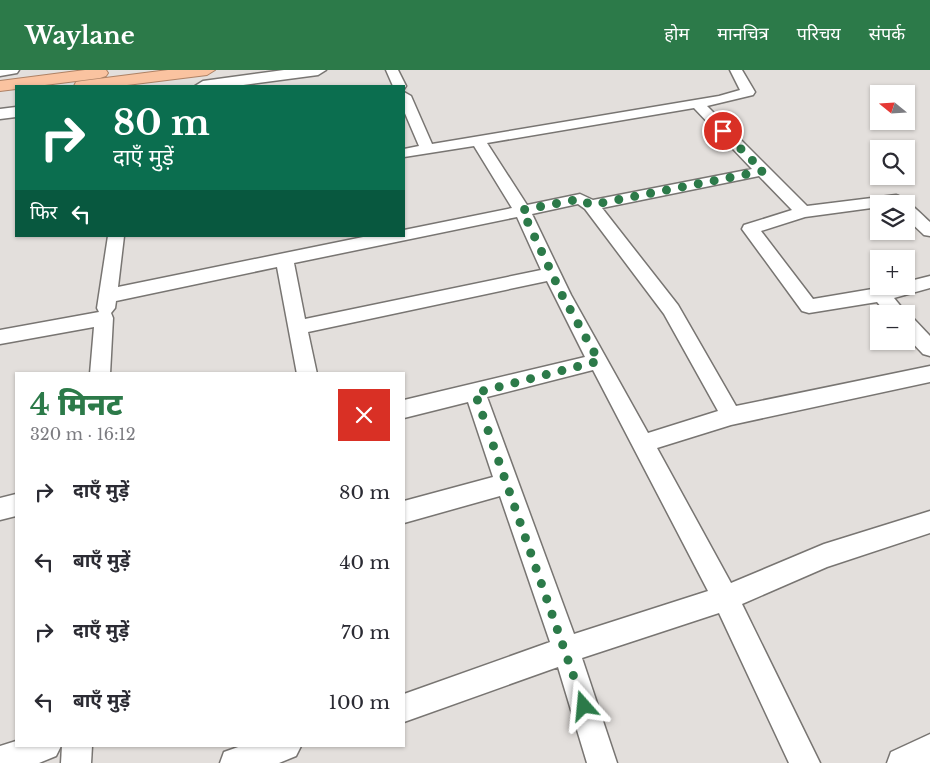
<!DOCTYPE html>
<html lang="hi">
<head>
<meta charset="utf-8">
<style>
	body { margin:0; font-family:"Libre Baskerville","Noto Sans Devanagari",serif; background:#f7f7f7; color:#2b2b33; height:100vh; display:flex; flex-direction:column; font-size:19px; white-space:nowrap }
	* { box-sizing:border-box; margin:0 }
	p { font-size:16px; color:#7c7c81 }
	.icon { flex:none; width:28px; height:28px; fill:none; stroke:currentColor; stroke-width:2; stroke-linecap:round; stroke-linejoin:round }
	.map { position:relative; flex:1; overflow:hidden }
	.panel { position:absolute; left:15px; top:302px; width:390px; height:375px; display:flex; flex-direction:column; background:#fff; border-radius:0px; box-shadow:0 1px 4px #0004 }
	.panel>* { flex:none }
	.banner { position:absolute; left:15px; top:15px; width:390px; height:152px; border-radius:0px; box-shadow:0 1px 4px #0004; background:#0b6e4f; color:#fff; overflow:hidden }
	.needle { width:32px; rotate:288deg }
	.fabs { position:absolute; left:870px; top:15px; display:grid; gap:10px }
	.fabs a { display:grid; place-items:center; width:45px; height:45px; border-radius:0px; background:#fff; box-shadow:0 1px 4px #0004; font-size:25px }
	.pin { position:absolute; display:grid; place-items:center; width:42px; height:42px; color:#fff; margin:-21px; border:2px solid #fff; border-radius:50%; box-shadow:0 1px 5px #0007 }
	.me { position:absolute; width:55px; margin:-28px; rotate:342deg; stroke-linejoin:round; filter:drop-shadow(0 0 4px #0008) }
	.turn { display:flex; align-items:center; gap:18px; height:105px; padding:0 15px; font-size:22px }
	.turn .icon { width:65px; height:65px; stroke-width:2.5 }
	.turn b { display:block; font-size:35px; line-height:42px }
	.then { display:flex; align-items:center; height:48px; padding:0 15px; background:#0003; gap:10px; font-size:19px }
	.round { display:grid; place-items:center; flex:none; width:52px; height:52px; border-radius:0px; background:#f7f7f7 }
	.headline { display:flex; align-items:center; justify-content:space-between; height:85px; padding:0 15px }
	h1 { font-size:30px; font-weight:800; line-height:38px; color:#2c7a49 }
	ul { padding:0; list-style:none }
	li { display:flex; align-items:center; gap:15px; height:70px; padding:0 15px }
	li div { flex:1 }
	li b { display:block; font-size:19px }
	li em { font-style:normal }
	header { display:flex; align-items:center; gap:30px; box-sizing:border-box; height:70px; padding:0 25px; background:#2c7a49; color:#fff }
	header strong { font-size:24px }
	nav { display:flex; gap:28px; margin-inline-start:auto; font-size:18px }
	.map>svg:first-child { display:block }
	.lines { fill:none; stroke-linecap:round; stroke-linejoin:round }
	.minor-casing { stroke:#787572; stroke-width:3 }
	.tertiary-casing { stroke:#787572; stroke-width:3 }
	.trunk-casing { stroke:#ae8265; stroke-width:2 }
	.minor { fill:#fff; fill-rule:evenodd }
	.tertiary { fill:#fff; fill-rule:evenodd }
	.trunk { fill:#fac3a0; fill-rule:evenodd }
	.route { stroke:#2c7a49; stroke-width:9; stroke-dasharray:0 16.2 }
</style>
</head>
<body>
<header>
<strong>Waylane</strong>
<nav><a>होम</a><a>मानचित्र</a><a>परिचय</a><a>संपर्क</a></nav>
</header>
<div class="map">
<svg width="930" height="693" viewBox="0 0 930 693">
	<rect width="100%" height="100%" fill="#e3dfdc"/>
	<g class="lines">
		<g class="minor-casing">
			<g id="minor">
				<polygon points="386,0 398,0 406,16 404,19 404,16 393,16"/>
				<path d="M730,0H742L755,22L753,25L707,36L807,136L896,125C906,128 921,144 930,152V166L924,165L906,148V134H879V137L805,147L761,161L813,229L890,216H906V212L930,206V218L894,228L907,244L906,246V244H887L877,232L809,243L802,241L742,159L744,155L792,140L759,106L602,138L678,235L736,336L930,296V312L731,355L657,378L731,513L824,474L930,441V463L827,497L742,534L820,693H789L719,543L582,588L617,693H587L558,597L404,652V624L550,572L500,426L404,453V431L493,407L468,332L404,348V330L585,287L547,211L308,262L317,304H297L277,197L116,231L115,238L111,243L113,248L110,304H90L94,257L0,274V260L99,242L97,238L108,166H124L118,217L368,166H404V160L512,138L474,76L404,87V79L419,76L404,41V22L411,26L432,74L719,26L740,20ZM694,38L752,99L593,130L580,124L527,135L487,73ZM578,134L585,139L664,244L718,341L648,363L571,225L532,144ZM517,147L541,200L305,249L294,193ZM593,300L708,521L574,564L487,327Z"/>
				<polygon points="906,246 913,248 930,266 930,286 923,284 906,266"/>
				<polygon points="16,424 16,446 0,450 0,428"/>
				<polygon points="930,664 930,693 887,693 891,682"/>
				<polygon points="16,671 16,676 61,676 56,686 39,693 0,693 0,676"/>
				<polygon points="62,676 92,676 91,693 61,693"/>
				<polygon points="241,676 301,676 296,686 279,693 220,693 224,682"/>
			</g>
		</g>
		<g class="tertiary-casing">
			<g id="tertiary">
				<polygon points="0,0 19,0 17,3 0,6"/>
				<polygon points="284,0 326,0 318,5 236,16 195,16 203,11"/>
				<polygon points="16,37 16,47 0,49 0,39"/>
			</g>
		</g>
		<g class="trunk-casing">
			<g id="trunk">
				<polygon points="85,0 106,0 108,3 106,6 100,8 37,16 16,16 16,19 0,21 0,11"/>
				<polygon points="168,0 215,0 207,5 119,16 74,16 76,12 82,11"/>
			</g>
		</g>
		<use href="#minor" class="minor"/>
		<use href="#tertiary" class="tertiary"/>
		<use href="#trunk" class="trunk"/>
	</g>
	<g class="lines">
		<polyline class="route" points="584,636 475,323 599,291 562,225 522,140 580,129 591,135 763,101 723,61"/>
	</g>
</svg>
<div class="fabs">
<a><svg class="needle" viewBox="-14 -14 28 28"><path d="M0-13l5 13h-10z" fill="#e53935"/><path d="M0 13l5-13h-10z" fill="#7c7c81"/></svg></a>
<a><svg class="icon" aria-label="search" viewBox="0 0 24 24"><circle cx="10" cy="10" r="6"/><path d="M15 15l6 6"/></svg></a>
<a><svg class="icon" aria-label="layers" viewBox="0 0 24 24"><path d="M12 4l9 5-9 5-9-5zM3 14l9 5 9-5"/></svg></a>
<a>+</a>
<a>−</a>
</div>
<div class="pin" style="left:723px;top:61px;background:#d93025"><svg class="icon" aria-label="arrive" viewBox="0 0 24 24"><path d="M6 21V4h12l-3 4 3 4H6"/></svg></div>
<svg class="me" style="left:584px;top:636px" viewBox="-20 -20 40 40"><path d="M0-17L14 15 0 8-14 15z" fill="#2c7a49" stroke="#fff" stroke-width="4"/></svg>
<div class="banner">
<div class="turn"><svg class="icon" aria-label="right" viewBox="0 0 24 24"><path d="M7 20v-9h11M14 6l5 5-5 5"/></svg><div><b>80 m</b>दाएँ मुड़ें</div></div>
<div class="then">फिर<svg class="icon" aria-label="left" viewBox="0 0 24 24"><path d="M17 20v-9H6M10 6l-5 5 5 5"/></svg></div>
</div>
<section class="panel">
<div class="headline"><div><h1>4 मिनट</h1><p>320 m · 16:12</p></div><a class="round" style="background:#d93025;color:#fff"><svg class="icon" aria-label="close" viewBox="0 0 24 24"><path d="M6 6l12 12M18 6L6 18"/></svg></a></div>
<ul>
<li><svg class="icon" aria-label="right" viewBox="0 0 24 24"><path d="M7 20v-9h11M14 6l5 5-5 5"/></svg><div><b>दाएँ मुड़ें</b></div><em>80 m</em></li>
<li><svg class="icon" aria-label="left" viewBox="0 0 24 24"><path d="M17 20v-9H6M10 6l-5 5 5 5"/></svg><div><b>बाएँ मुड़ें</b></div><em>40 m</em></li>
<li><svg class="icon" aria-label="right" viewBox="0 0 24 24"><path d="M7 20v-9h11M14 6l5 5-5 5"/></svg><div><b>दाएँ मुड़ें</b></div><em>70 m</em></li>
<li><svg class="icon" aria-label="left" viewBox="0 0 24 24"><path d="M17 20v-9H6M10 6l-5 5 5 5"/></svg><div><b>बाएँ मुड़ें</b></div><em>100 m</em></li>
</ul>
</section>
</div>
</body>
</html>
